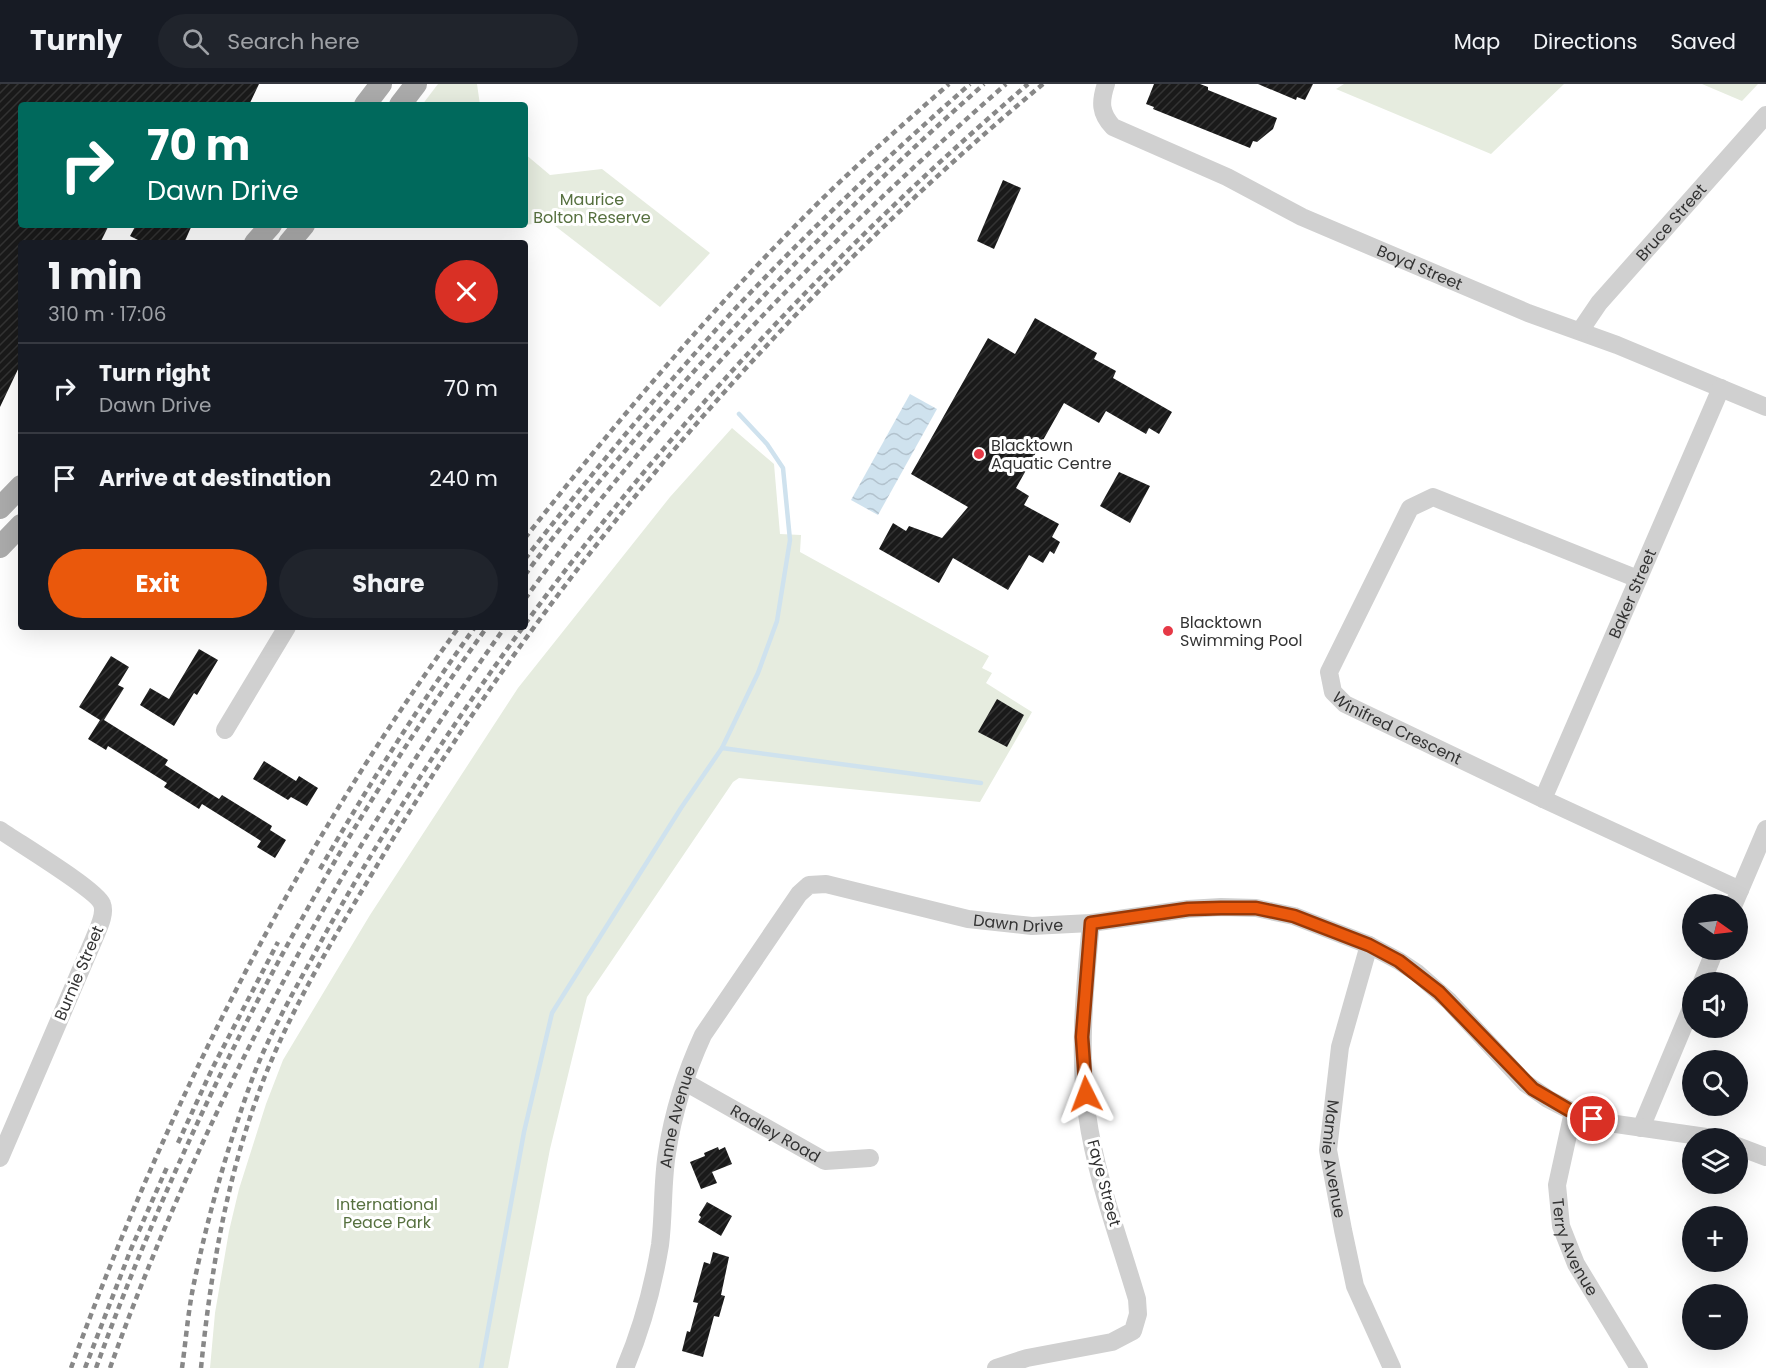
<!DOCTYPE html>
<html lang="en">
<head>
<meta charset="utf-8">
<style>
	body { margin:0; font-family:Poppins,sans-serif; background:#20242c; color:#f1f3f6; height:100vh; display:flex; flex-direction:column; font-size:22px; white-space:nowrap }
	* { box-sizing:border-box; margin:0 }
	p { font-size:20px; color:#9ea1a6 }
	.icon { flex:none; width:33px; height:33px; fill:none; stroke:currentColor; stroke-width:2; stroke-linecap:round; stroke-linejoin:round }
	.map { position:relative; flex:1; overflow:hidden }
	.details { position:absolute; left:18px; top:156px; width:510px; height:390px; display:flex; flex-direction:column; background:#171b24; border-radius:6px; box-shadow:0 6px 24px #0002 }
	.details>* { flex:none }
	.banner { position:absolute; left:18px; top:18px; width:510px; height:126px; border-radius:6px; box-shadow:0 6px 24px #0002; background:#00695c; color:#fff; overflow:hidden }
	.needle { width:39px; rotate:104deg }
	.buttons { position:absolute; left:1682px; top:810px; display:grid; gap:12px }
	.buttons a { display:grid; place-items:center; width:66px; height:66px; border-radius:50%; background:#171b24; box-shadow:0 6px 24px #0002; font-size:30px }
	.pin { position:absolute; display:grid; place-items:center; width:51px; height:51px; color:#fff; margin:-26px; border:3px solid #fff; border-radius:50%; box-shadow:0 2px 6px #0007 }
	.me { position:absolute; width:66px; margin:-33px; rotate:357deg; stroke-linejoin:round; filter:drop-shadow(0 0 4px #0008) }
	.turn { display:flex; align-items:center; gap:21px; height:126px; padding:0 30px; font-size:27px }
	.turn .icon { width:78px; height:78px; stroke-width:2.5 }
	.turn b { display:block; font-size:42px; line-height:51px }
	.round { display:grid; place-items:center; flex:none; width:63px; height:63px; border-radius:32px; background:#20242c }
	.headline { display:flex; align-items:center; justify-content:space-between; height:102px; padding:0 30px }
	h1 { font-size:36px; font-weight:700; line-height:45px }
	.action { display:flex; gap:12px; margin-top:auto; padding:12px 30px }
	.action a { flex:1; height:69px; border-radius:36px; background:#ea580c; color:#fff; font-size:24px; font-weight:700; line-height:69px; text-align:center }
	.action a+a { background:#20242c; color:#f1f3f6 }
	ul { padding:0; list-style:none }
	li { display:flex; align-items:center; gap:18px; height:90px; padding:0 30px; border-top:2px solid #363941 }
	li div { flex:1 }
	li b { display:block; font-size:22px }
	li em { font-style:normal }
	header { display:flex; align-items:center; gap:36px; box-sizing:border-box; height:84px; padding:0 30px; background:#171b24; border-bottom:2px solid #363941 }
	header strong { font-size:28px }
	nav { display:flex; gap:33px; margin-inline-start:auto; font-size:21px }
	.search { width:420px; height:54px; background:#20242c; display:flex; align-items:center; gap:15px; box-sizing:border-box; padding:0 21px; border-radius:33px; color:#9ea1a6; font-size:22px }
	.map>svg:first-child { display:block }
	.green { fill:#e6ecdf }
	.water { fill:url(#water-waves) }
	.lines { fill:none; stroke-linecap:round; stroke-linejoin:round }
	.stream { stroke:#cfe2ee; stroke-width:4.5 }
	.building { fill:url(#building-hatch) }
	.minor { stroke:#d0d0d0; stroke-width:18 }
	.major { stroke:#ababab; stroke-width:22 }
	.rail { stroke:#888; stroke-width:4.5; stroke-dasharray:6 4.5; stroke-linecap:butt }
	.route-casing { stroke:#983908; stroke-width:15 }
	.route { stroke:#ea580c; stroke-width:10 }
	.poi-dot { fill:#e63946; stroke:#fff; stroke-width:2 }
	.labels { text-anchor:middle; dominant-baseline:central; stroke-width:6; stroke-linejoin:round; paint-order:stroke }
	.park-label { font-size:16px; fill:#56703f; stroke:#fff }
	.street-label { font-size:16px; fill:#333; stroke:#fff }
	.poi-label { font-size:16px; fill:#333; stroke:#fff; text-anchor:start }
</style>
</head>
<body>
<header>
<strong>Turnly</strong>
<div class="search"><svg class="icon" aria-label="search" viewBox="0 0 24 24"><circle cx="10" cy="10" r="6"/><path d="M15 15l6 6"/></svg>Search here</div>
<nav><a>Map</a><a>Directions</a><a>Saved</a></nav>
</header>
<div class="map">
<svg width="1766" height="1284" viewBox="0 0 1766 1284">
	<defs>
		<pattern id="water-waves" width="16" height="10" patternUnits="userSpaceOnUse" patternTransform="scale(1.5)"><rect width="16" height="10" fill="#cfe2ee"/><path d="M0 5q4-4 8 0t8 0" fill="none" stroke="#b2c2cd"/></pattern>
		<pattern id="building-hatch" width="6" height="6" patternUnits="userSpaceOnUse" patternTransform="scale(1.5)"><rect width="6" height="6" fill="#1a1a1a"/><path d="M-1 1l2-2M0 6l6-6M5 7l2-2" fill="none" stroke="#333"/></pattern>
	</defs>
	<rect width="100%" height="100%" fill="#fff"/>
	<g class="green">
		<polygon points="438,0 477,0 480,21 422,21"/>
		<polygon points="1344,0 1564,0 1491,70 1336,5"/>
		<polygon points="1702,0 1758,0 1742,17"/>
		<polygon points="525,70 550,91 602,85 710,169 660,223 550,138 515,142 513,141 525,141"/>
		<polygon points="732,344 774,380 780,450 801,451 800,468 989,572 982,584 992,589 986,599 1032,628 980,718 739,694 733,698 587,913 550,1065 508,1284 210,1284 215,1229 229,1147 239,1105 266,1020 283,976 370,831 518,604 670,413"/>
	</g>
	<polygon class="water" points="910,310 937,325 878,431 851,416"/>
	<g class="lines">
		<g class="stream">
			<polyline points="722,664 981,699"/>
			<polyline points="481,1284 524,1048 552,929 681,724 722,664 758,589 777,537 790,456 783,384 767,360 739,330"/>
		</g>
	</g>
	<g class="building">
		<polygon points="0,0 259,0 249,21 21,21 21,141 109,141 100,159 21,159 21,279 0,323"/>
		<polygon points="1154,0 1200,0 1208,3 1208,6 1277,34 1273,45 1257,58 1253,57 1250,64 1153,25 1154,23 1146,20"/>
		<polygon points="1258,0 1313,0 1305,16 1297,13 1296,16"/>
		<polygon points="1003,96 1021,104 994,165 977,157"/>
		<polygon points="136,141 192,141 184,159 144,159 130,152"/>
		<polygon points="1035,234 1097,269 1094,275 1116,287 1113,294 1172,328 1159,350 1149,344 1146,350 1106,327 1099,339 1064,319 1016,404 1029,412 1024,421 1059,440 1052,453 1060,458 1054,470 1050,467 1043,479 1029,471 1008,506 953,474 939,499 879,465 893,439 906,447 909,442 942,454 968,423 911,390 988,254 1015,270"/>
		<polygon points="1119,388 1150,402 1130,439 1100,422"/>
		<polygon points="199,565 218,576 197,611 194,609 174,642 140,621 150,604 169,615"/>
		<polygon points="111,572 129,583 118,601 124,604 104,636 168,676 165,681 219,715 222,711 272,742 270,746 286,756 275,774 257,763 261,757 202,720 199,725 164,703 167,699 108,662 106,666 88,655 100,636 79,623"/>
		<polygon points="997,615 1024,631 1007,663 978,648"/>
		<polygon points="264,677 296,697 299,692 318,704 307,722 291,713 288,716 253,695"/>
		<polygon points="718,1063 719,1066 725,1063 732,1080 712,1088 717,1099 701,1105 690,1078 705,1072 704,1069"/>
		<polygon points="707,1118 732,1132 721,1152 698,1138 701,1133 699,1131"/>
		<polygon points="713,1168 729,1173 721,1211 725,1212 719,1233 714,1232 703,1273 682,1267 687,1247 690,1248 698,1219 693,1218 704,1178 710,1180"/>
	</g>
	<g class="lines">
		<g class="minor">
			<path id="s1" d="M1106,0C1100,18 1100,29 1113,43L1227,93L1302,133L1528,229L1617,261L1766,323"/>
			<path id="s2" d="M1580,247L1599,219L1766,31"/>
			<path id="s3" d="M1638,495L1433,413L1410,424L1329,588L1333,608L1345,620L1543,715L1740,806"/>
			<polyline points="225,646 287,543"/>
			<path id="s4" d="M1543,715L1721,304"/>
			<path d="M0,746C17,758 97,806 102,820C106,830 98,845 94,855L0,1074"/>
			<polyline points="1734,820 1766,745"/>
			<path id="s5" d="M1369,861L1340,963L1328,1066L1343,1146L1355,1202L1392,1284"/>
			<polyline points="1702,898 1715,866"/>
			<path id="s6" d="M685,998L825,1077L870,1074"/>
			<path id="s7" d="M1573,1028L1557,1101L1561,1142L1576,1180L1639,1284"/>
			<polyline points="1641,1044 1692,922"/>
			<polyline points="1737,1062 1766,1073"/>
			<path id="s8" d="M625,1284C642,1244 653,1203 660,1161C664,1130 662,1099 667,1069C673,1029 686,988 703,951L799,810L809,801L826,800L968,835L1032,842L1091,839L1188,825L1221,823L1256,824L1294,832L1369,861L1399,877L1417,889L1449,917L1525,999L1548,1015L1573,1028L1609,1039L1713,1054"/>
			<path d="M996,1284L1027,1274L1112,1258L1133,1247L1138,1230L1137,1215C1119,1154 1096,1094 1087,1030C1078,967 1085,902 1091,839"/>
		</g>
		<g class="major">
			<polyline points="365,21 381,0"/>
			<polyline points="400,21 416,0"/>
			<polyline points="255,159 271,141"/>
			<polyline points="289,159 304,141"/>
			<polyline points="0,424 21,402"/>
			<polyline points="0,463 21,441"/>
		</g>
		<g class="rail">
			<path d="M525,454C612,343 703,235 802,135C848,88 899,44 949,0"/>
			<path d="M525,475C591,390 660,307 733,227C808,147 888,72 970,0"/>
			<path d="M525,491C556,448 591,407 625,367C736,234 855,115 984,0"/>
			<path d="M525,515C662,324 830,155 1006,0"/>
			<path d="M525,540C671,341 840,161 1028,0"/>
			<path d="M320,785C368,702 419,621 475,543"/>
			<polyline points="178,1059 212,985 278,858"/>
			<path d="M71,1284C167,1022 294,769 459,543"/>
			<polyline points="85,1284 131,1165 168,1081"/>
			<path d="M96,1284C192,1020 324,771 487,543"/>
			<path d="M110,1284C205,1020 342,771 505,543"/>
			<path d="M182,1284C186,1256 188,1227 194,1199C209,1127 229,1058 254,990C273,942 300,897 324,852C384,745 451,642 523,543"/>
			<path d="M201,1284C211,1184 228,1086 265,992C297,912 344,837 388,763C559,478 788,212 1043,0"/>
		</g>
	</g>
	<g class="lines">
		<g class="route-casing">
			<polyline id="route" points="1086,1010 1082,953 1091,839 1188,825 1221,824 1256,824 1294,832 1369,861 1399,877 1439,908 1533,1005 1569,1026 1593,1035"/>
		</g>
		<use href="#route" class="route"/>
	</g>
	<g class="poi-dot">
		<circle cx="979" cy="370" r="6"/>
		<circle cx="1168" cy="547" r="6"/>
	</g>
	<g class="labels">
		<g class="park-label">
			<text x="592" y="115">Maurice<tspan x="592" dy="18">Bolton Reserve</tspan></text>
			<text x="387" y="1120">International<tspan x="387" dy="18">Peace Park</tspan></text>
		</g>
		<g class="street-label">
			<text stroke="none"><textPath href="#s2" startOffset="142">Bruce Street</textPath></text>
			<text stroke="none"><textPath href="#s1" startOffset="384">Boyd Street</textPath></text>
			<text stroke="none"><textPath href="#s4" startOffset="224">Baker Street</textPath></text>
			<text stroke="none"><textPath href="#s3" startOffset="524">Winifred Crescent</textPath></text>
			<text stroke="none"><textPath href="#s8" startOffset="742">Dawn Drive</textPath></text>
			<text transform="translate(79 889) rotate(-67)">Burnie Street</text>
			<text stroke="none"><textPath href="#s8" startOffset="258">Anne Avenue</textPath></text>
			<text stroke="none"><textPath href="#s6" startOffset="104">Radley Road</textPath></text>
			<text stroke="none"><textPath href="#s5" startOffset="219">Mamie Avenue</textPath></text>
			<text transform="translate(1104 1099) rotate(75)">Faye Street</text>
			<text stroke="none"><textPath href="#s7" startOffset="140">Terry Avenue</textPath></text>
		</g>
		<g class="poi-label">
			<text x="991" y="361">Blacktown<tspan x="991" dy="18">Aquatic Centre</tspan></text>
			<text x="1180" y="538">Blacktown<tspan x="1180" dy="18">Swimming Pool</tspan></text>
		</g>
	</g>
</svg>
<div class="buttons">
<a><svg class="needle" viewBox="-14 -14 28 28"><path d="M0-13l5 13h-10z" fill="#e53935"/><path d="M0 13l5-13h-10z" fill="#9ea1a6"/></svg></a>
<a><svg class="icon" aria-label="sound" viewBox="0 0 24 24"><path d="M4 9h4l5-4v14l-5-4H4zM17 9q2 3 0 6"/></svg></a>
<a><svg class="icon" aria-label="search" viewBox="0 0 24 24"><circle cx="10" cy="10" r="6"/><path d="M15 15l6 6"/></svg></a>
<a><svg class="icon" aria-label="layers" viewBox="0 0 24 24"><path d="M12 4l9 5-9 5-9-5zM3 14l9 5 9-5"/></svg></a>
<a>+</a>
<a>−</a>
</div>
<div class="pin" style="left:1593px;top:1035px;background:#d93025"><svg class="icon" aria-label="arrive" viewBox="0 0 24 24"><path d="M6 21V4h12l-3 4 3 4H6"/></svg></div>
<svg class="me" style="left:1086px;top:1010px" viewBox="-20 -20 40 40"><path d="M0-17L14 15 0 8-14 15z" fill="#ea580c" stroke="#fff" stroke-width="4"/></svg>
<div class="banner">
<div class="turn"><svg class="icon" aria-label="right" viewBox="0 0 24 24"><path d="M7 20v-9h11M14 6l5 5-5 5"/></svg><div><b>70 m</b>Dawn Drive</div></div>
</div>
<section class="details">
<div class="headline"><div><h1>1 min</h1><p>310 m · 17:06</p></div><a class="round" style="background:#d93025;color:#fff"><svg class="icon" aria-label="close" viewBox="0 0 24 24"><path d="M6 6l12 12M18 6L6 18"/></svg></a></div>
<ul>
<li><svg class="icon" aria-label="right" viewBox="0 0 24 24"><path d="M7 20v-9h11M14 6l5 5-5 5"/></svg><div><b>Turn right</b><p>Dawn Drive</p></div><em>70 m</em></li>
<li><svg class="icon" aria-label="arrive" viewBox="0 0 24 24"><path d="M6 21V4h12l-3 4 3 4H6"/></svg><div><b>Arrive at destination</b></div><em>240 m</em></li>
</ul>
<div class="action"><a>Exit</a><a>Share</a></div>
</section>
</div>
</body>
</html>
